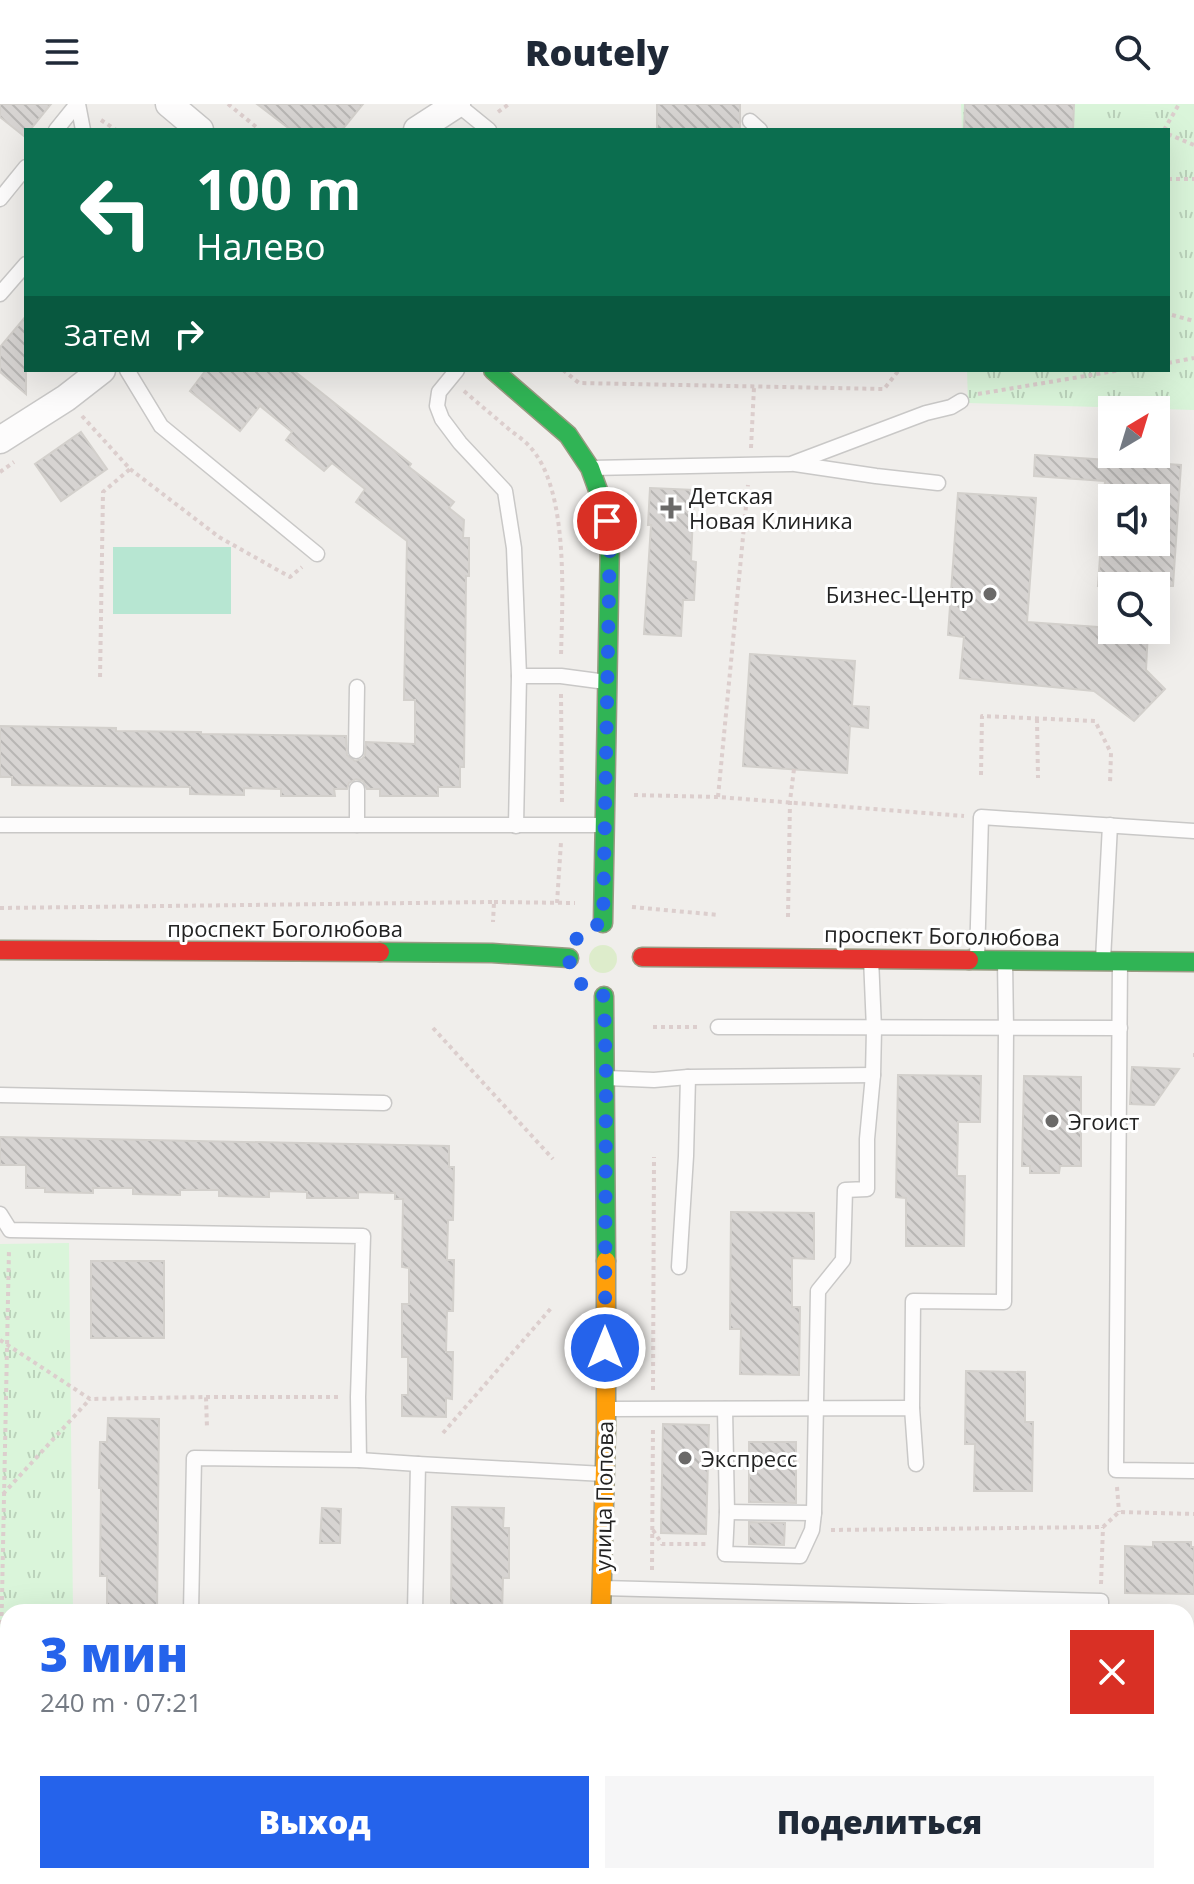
<!DOCTYPE html>
<html lang="ru">
<head>
<meta charset="utf-8">
<style>
	body { margin:0; font-family:"Open Sans",sans-serif; background:#f6f6f7; color:#1f2937; height:100vh; display:flex; flex-direction:column; font-size:30px; white-space:nowrap }
	* { box-sizing:border-box; margin:0 }
	p { font-size:26px; color:#747a83 }
	.icon { flex:none; width:44px; height:44px; fill:none; stroke:currentColor; stroke-width:2; stroke-linecap:round; stroke-linejoin:round }
	.map { position:relative; flex:1; overflow:hidden }
	.panel { position:absolute; left:0px; top:1500px; width:1194px; height:280px; display:flex; flex-direction:column; background:#fff; border-radius:24px 24px 0 0; box-shadow:0 8px 32px #0002 }
	.panel>* { flex:none }
	.hud { position:absolute; left:24px; top:24px; width:1146px; height:244px; border-radius:0px; box-shadow:0 8px 32px #0002; background:#0b6e4f; color:#fff; overflow:hidden }
	.needle { width:52px; rotate:38deg }
	.controls { position:absolute; left:1098px; top:292px; display:grid; gap:16px }
	.controls a { display:grid; place-items:center; width:72px; height:72px; border-radius:0px; background:#fff; box-shadow:0 8px 32px #0002; font-size:40px }
	.pin { position:absolute; display:grid; place-items:center; width:68px; height:68px; color:#fff; margin:-34px; border:4px solid #fff; border-radius:50%; box-shadow:0 2px 8px #0007 }
	.me { position:absolute; width:88px; margin:-44px; rotate:0deg; stroke-linejoin:round; filter:drop-shadow(0 0 6px #0008) }
	.turn { display:flex; align-items:center; gap:28px; height:168px; padding:0 40px; font-size:36px }
	.turn .icon { width:104px; height:104px; stroke-width:2.5 }
	.turn b { display:block; font-size:56px; line-height:68px }
	.then { display:flex; align-items:center; height:76px; padding:0 40px; background:#0003; gap:16px; font-size:30px }
	.round { display:grid; place-items:center; flex:none; width:84px; height:84px; border-radius:0px; background:#f6f6f7 }
	.head { display:flex; align-items:center; justify-content:space-between; height:136px; padding:0 40px }
	h1 { font-size:48px; font-weight:800; line-height:60px; color:#2563eb }
	.action { display:flex; gap:16px; margin-top:auto; padding:16px 40px }
	.action a { flex:1; height:92px; border-radius:0px; background:#2563eb; color:#fff; font-size:32px; font-weight:800; line-height:92px; text-align:center }
	.action a+a { background:#f6f6f7; color:#1f2937 }
	header { display:flex; justify-content:space-between; align-items:center; height:104px; padding:0 40px; background:#fff; font-size:36px; font-weight:800 }
	.map>svg:first-child { display:block }
	.grass { fill:#ddeccb }
	.park { fill:url(#park-tufts) }
	.pitch { fill:#b7e6d2 }
	.building { fill:url(#building-back-hatch); stroke:#d3d0cc; stroke-width:2 }
	.lines { fill:none; stroke-linecap:round; stroke-linejoin:round }
	.lane-casing { stroke:#c9c8c7; stroke-width:17 }
	.street-casing { stroke:#c9c8c7; stroke-width:29 }
	.fast-casing { stroke:#999a82; stroke-width:21 }
	.slow-casing { stroke:#999a82; stroke-width:21 }
	.jam-casing { stroke:#999a82; stroke-width:21 }
	.path { stroke:#dccecd; stroke-width:4; stroke-dasharray:4 4; stroke-linecap:butt }
	.lane { stroke:#fdfcfc; stroke-width:14 }
	.street { stroke:#fdfcfc; stroke-width:26 }
	.fast { stroke:#30b455; stroke-width:18 }
	.slow { stroke:#ff9f0a; stroke-width:18 }
	.jam { stroke:#e5322d; stroke-width:18 }
	.route { stroke:#2563eb; stroke-width:14; stroke-dasharray:0 25.2 }
	.poi-dot { fill:#6a6968; stroke:#fff; stroke-width:3 }
	.labels { text-anchor:middle; dominant-baseline:central; stroke-width:6; stroke-linejoin:round; paint-order:stroke }
	.poi-label { font-size:22px; fill:#222; stroke:#fff; text-anchor:start }
	.street-label { font-size:22px; fill:#222; stroke:#fff }
</style>
</head>
<body>
<header><svg class="icon" aria-label="menu" viewBox="0 0 24 24"><path d="M4 6h16M4 12h16M4 18h16"/></svg>Routely<svg class="icon" aria-label="search" viewBox="0 0 24 24"><circle cx="10" cy="10" r="6"/><path d="M15 15l6 6"/></svg></header>
<div class="map">
<svg width="1194" height="1780" viewBox="0 0 1194 1780">
	<defs>
		<pattern id="park-tufts" width="24" height="20" patternUnits="userSpaceOnUse" patternTransform="scale(2)"><rect width="24" height="20" fill="#daf5da"/><path d="M3 7l-1-3M5 7V3M7 7l1-3M15 17l-1-3M17 17v-4M19 17l1-3" fill="none" stroke="#bbd2bb"/></pattern>
		<pattern id="building-back-hatch" width="6" height="6" patternUnits="userSpaceOnUse" patternTransform="scale(2)"><rect width="6" height="6" fill="#d7d4d2"/><path d="M-1 5l2 2M0 0l6 6M5-1l2 2" fill="none" stroke="#b8b6b4"/></pattern>
	</defs>
	<rect width="100%" height="100%" fill="#f0eeeb"/>
	<circle class="grass" cx="603" cy="855" r="14"/>
	<g class="park">
		<polygon points="961,0 1194,0 1194,306 968,299 967,266 1168,266 1168,26 962,26"/>
		<polygon points="69,1139 73,1508 8,1508 8,1765 0,1765 0,1140"/>
	</g>
	<rect class="pitch" x="113" y="443" width="118" height="67"/>
	<g class="building">
		<polygon points="0,0 51,0 30,26 26,26 25,33 0,13"/>
		<polygon points="257,0 363,0 342,26 291,26"/>
		<rect x="657" y="0" width="83" height="26"/>
		<polygon points="965,0 1074,0 1073,26 964,26"/>
		<polygon points="26,212 26,290 0,268 0,243"/>
		<polygon points="206,266 293,266 411,360 409,363 454,398 449,404 464,416 463,434 469,434 469,472 466,472 464,663 460,663 460,683 438,683 438,692 380,692 380,685 367,685 363,677 356,675 349,679 347,685 334,685 335,692 281,692 281,685 244,684 244,691 190,690 190,683 12,681 12,673 0,673 0,622 116,624 116,627 201,628 201,630 346,632 347,651 355,657 362,655 365,651 366,638 415,640 415,596 404,596 407,437 356,398 365,385 332,359 324,367 286,336 292,328 260,302 240,327 190,287"/>
		<polygon points="81,328 107,365 61,397 35,360"/>
		<polygon points="1035,351 1181,361 1173,482 1098,482 1101,438 1156,438 1156,394 1104,394 1105,377 1034,372"/>
		<polygon points="650,384 694,386 691,457 696,458 694,496 683,496 681,532 644,530 651,421 648,421"/>
		<polygon points="958,389 1036,394 1027,518 1112,524 1112,526 1148,526 1146,566 1165,585 1134,617 1094,587 960,574 964,533 948,531"/>
		<polygon points="750,550 855,557 852,602 869,603 868,624 850,622 847,669 743,662"/>
		<polygon points="1132,963 1179,965 1154,1001 1130,1000"/>
		<polygon points="898,971 981,972 980,1018 958,1018 957,1072 965,1072 964,1142 906,1142 906,1094 896,1093"/>
		<polygon points="1024,972 1081,973 1081,1062 1060,1062 1059,1069 1030,1069 1030,1062 1022,1062"/>
		<polygon points="0,1033 449,1042 449,1063 454,1063 453,1116 448,1116 447,1156 454,1156 453,1207 447,1207 446,1248 453,1248 452,1295 446,1294 446,1313 402,1312 402,1291 408,1291 408,1253 402,1253 402,1200 409,1200 409,1164 402,1163 403,1095 395,1095 395,1089 358,1088 358,1094 307,1094 307,1088 269,1087 269,1093 219,1092 219,1086 180,1086 180,1091 133,1090 133,1084 93,1084 93,1089 45,1088 45,1084 26,1084 26,1061 0,1061"/>
		<polygon points="731,1108 814,1109 814,1155 792,1154 792,1203 800,1203 799,1271 740,1270 741,1225 730,1225"/>
		<rect x="91" y="1157" width="73" height="77"/>
		<polygon points="966,1267 1025,1268 1025,1318 1033,1318 1032,1387 974,1387 975,1340 965,1340"/>
		<polygon points="108,1314 159,1315 157,1508 107,1508 107,1472 100,1472 101,1384 99,1384 100,1338 107,1338"/>
		<polygon points="663,1320 709,1321 706,1430 661,1429"/>
		<polygon points="749,1338 796,1338 796,1399 749,1398"/>
		<polygon points="452,1403 504,1404 503,1424 509,1424 509,1474 503,1474 502,1508 451,1508"/>
		<polygon points="322,1404 341,1405 340,1439 320,1439"/>
		<polygon points="749,1418 785,1419 784,1441 749,1440"/>
		<polygon points="1153,1438 1191,1438 1191,1443 1194,1443 1194,1490 1125,1489 1125,1442 1153,1443"/>
	</g>
	<g class="lines">
		<g class="lane-casing">
			<g id="lane">
				<polyline points="78,0 83,26"/>
				<polyline points="457,0 489,26"/>
				<polyline points="750,17 760,26"/>
				<polyline points="56,26 77,0"/>
				<polyline points="0,95 26,63"/>
				<polyline points="0,190 26,160"/>
				<polyline points="127,266 161,322 317,450"/>
				<polyline points="457,266 439,288 437,302 442,315 460,339 505,387 514,444 519,572 516,722"/>
				<polyline points="795,360 876,372 938,379"/>
				<polyline points="591,364 791,360 926,309 951,303 961,297"/>
				<polyline points="519,572 561,572 606,578"/>
				<polyline points="356,647 357,583"/>
				<polyline points="0,721 604,721"/>
				<polyline points="357,721 357,685"/>
				<polyline points="977,855 981,713 1194,727"/>
				<polyline points="1103,856 1110,721"/>
				<polyline points="1120,857 1116,1366 1194,1367"/>
				<polyline points="718,923 1120,924"/>
				<polyline points="607,974 654,976 688,973 873,971"/>
				<polyline points="0,991 384,999"/>
				<polyline points="0,1110 10,1126 363,1132 358,1293 359,1356"/>
				<polyline points="679,1163 686,1052 688,973"/>
				<polyline points="912,1304 913,1197 1004,1198 1006,925 1005,857"/>
				<polyline points="609,1305 912,1304 916,1360"/>
				<polyline points="725,1305 727,1408 725,1450 800,1452 812,1426 814,1409 818,1187 843,1156 845,1086 867,1085 867,1035 873,971 874,925 871,854"/>
				<polyline points="727,1408 814,1409"/>
				<polyline points="602,1484 1101,1497 1101,1508"/>
				<polyline points="191,1508 194,1354 359,1356 418,1360"/>
				<polyline points="415,1508 418,1360 604,1370"/>
				<polyline points="1186,1563 1194,1563"/>
				<polyline points="1102,1772 1102,1777 1181,1780"/>
				<polyline points="187,1780 187,1772"/>
				<polyline points="409,1780 409,1772"/>
				<polyline points="945,1780 946,1772"/>
			</g>
		</g>
		<g class="street-casing">
			<g id="street">
				<polyline points="169,0 200,26"/>
				<polyline points="417,26 457,0"/>
				<polyline points="0,336 66,294 102,266"/>
				<polyline points="595,1780 595,1772"/>
			</g>
		</g>
		<g class="fast-casing">
			<g id="fast">
				<polyline points="493,266 568,331 590,364 603,400 610,433 603,819"/>
				<polyline points="380,848 492,849 569,854"/>
				<polyline points="969,856 1194,858"/>
				<polyline points="604,892 606,1157"/>
			</g>
		</g>
		<g class="slow-casing">
			<polyline id="slow" points="601,1508 606,1327 606,1157"/>
		</g>
		<g class="jam-casing">
			<g id="jam">
				<polyline points="0,846 380,848"/>
				<polyline points="642,853 969,856"/>
			</g>
		</g>
		<g class="path">
			<polyline points="228,0 260,26"/>
			<polyline points="498,8 509,0"/>
			<polyline points="101,16 116,26"/>
			<polyline points="1164,26 1179,0"/>
			<polyline points="1168,30 1194,41"/>
			<polyline points="1168,75 1194,75"/>
			<polyline points="1172,211 1194,217"/>
			<polyline points="1168,259 1194,254"/>
			<polyline points="563,266 579,279 884,285 899,266"/>
			<path d="M464,287C480,301 496,314 511,327C518,332 525,337 530,343C570,386 562,498 561,553"/>
			<polyline points="978,290 1121,266"/>
			<polyline points="82,312 130,365 103,388 100,575"/>
			<polyline points="751,344 754,283"/>
			<polyline points="130,365 219,433 290,473 302,463"/>
			<polyline points="0,368 14,358"/>
			<polyline points="561,590 562,701"/>
			<polyline points="1037,615 1038,674"/>
			<polyline points="981,671 982,612 1095,617 1111,649 1110,680"/>
			<polyline points="634,691 718,693 964,712"/>
			<polyline points="718,693 748,381"/>
			<polyline points="494,798 575,799"/>
			<polyline points="557,799 561,738"/>
			<polyline points="632,803 719,811"/>
			<polyline points="0,804 494,798 493,818"/>
			<polyline points="788,813 790,697 794,665"/>
			<polyline points="653,923 699,923"/>
			<polyline points="433,924 553,1055"/>
			<polyline points="1193,951 1194,951"/>
			<polyline points="0,1236 90,1295 206,1293 207,1324"/>
			<polyline points="653,1286 654,1053"/>
			<polyline points="206,1293 339,1293"/>
			<polyline points="443,1329 553,1202"/>
			<polyline points="1117,1383 1119,1408"/>
			<polyline points="3,1390 90,1295"/>
			<polyline points="653,1426 662,1440 708,1440"/>
			<polyline points="831,1426 1103,1423 1119,1408 1194,1410"/>
			<polyline points="652,1466 653,1323"/>
			<polyline points="1101,1480 1103,1423"/>
			<polyline points="0,1592 9,1145"/>
			<polyline points="649,1780 649,1772"/>
		</g>
		<use href="#lane" class="lane"/>
		<use href="#street" class="street"/>
		<use href="#fast" class="fast"/>
		<use href="#slow" class="slow"/>
		<use href="#jam" class="jam"/>
	</g>
	<g class="lines">
		<path class="route" d="M605,1244L606,974L604,892C559,880 557,831 603,819L610,433L607,417"/>
	</g>
	<g class="poi-dot">
		<path d="M667 392h8v8h8v8h-8v8h-8v-8h-8v-8h8z"/>
		<circle cx="990" cy="490" r="8"/>
		<circle cx="1052" cy="1017" r="8"/>
		<circle cx="685" cy="1354" r="8"/>
	</g>
	<g class="labels">
		<g class="poi-label">
			<text x="689" y="391">Детская<tspan x="689" dy="25">Новая Клиника</tspan></text>
			<text x="974" y="490" text-anchor="end">Бизнес-Центр</text>
			<text x="1068" y="1017">Эгоист</text>
			<text x="701" y="1354">Экспресс</text>
		</g>
		<g class="street-label">
			<text x="285" y="824">проспект Боголюбова</text>
			<text transform="translate(942 831) rotate(1)">проспект Боголюбова</text>
			<text transform="translate(603 1392) rotate(-89)">улица Попова</text>
		</g>
	</g>
</svg>
<div class="controls">
<a><svg class="needle" viewBox="-14 -14 28 28"><path d="M0-13l5 13h-10z" fill="#e53935"/><path d="M0 13l5-13h-10z" fill="#747a83"/></svg></a>
<a><svg class="icon" aria-label="sound" viewBox="0 0 24 24"><path d="M4 9h4l5-4v14l-5-4H4zM17 9q2 3 0 6"/></svg></a>
<a><svg class="icon" aria-label="search" viewBox="0 0 24 24"><circle cx="10" cy="10" r="6"/><path d="M15 15l6 6"/></svg></a>
</div>
<div class="pin" style="left:607px;top:417px;background:#d93025"><svg class="icon" aria-label="arrive" viewBox="0 0 24 24"><path d="M6 21V4h12l-3 4 3 4H6"/></svg></div>
<svg class="me" style="left:605px;top:1244px" viewBox="-20 -20 40 40"><circle r="17" fill="#2563eb" stroke="#fff" stroke-width="3"/><path d="M0-11L8 9 0 5-8 9z" fill="#fff"/></svg>
<div class="hud">
<div class="turn"><svg class="icon" aria-label="left" viewBox="0 0 24 24"><path d="M17 20v-9H6M10 6l-5 5 5 5"/></svg><div><b>100 m</b>Налево</div></div>
<div class="then">Затем<svg class="icon" aria-label="right" viewBox="0 0 24 24"><path d="M7 20v-9h11M14 6l5 5-5 5"/></svg></div>
</div>
<section class="panel">
<div class="head"><div><h1>3 мин</h1><p>240 m · 07:21</p></div><a class="round" style="background:#d93025;color:#fff"><svg class="icon" aria-label="close" viewBox="0 0 24 24"><path d="M6 6l12 12M18 6L6 18"/></svg></a></div>
<div class="action"><a>Выход</a><a>Поделиться</a></div>
</section>
</div>
</body>
</html>
